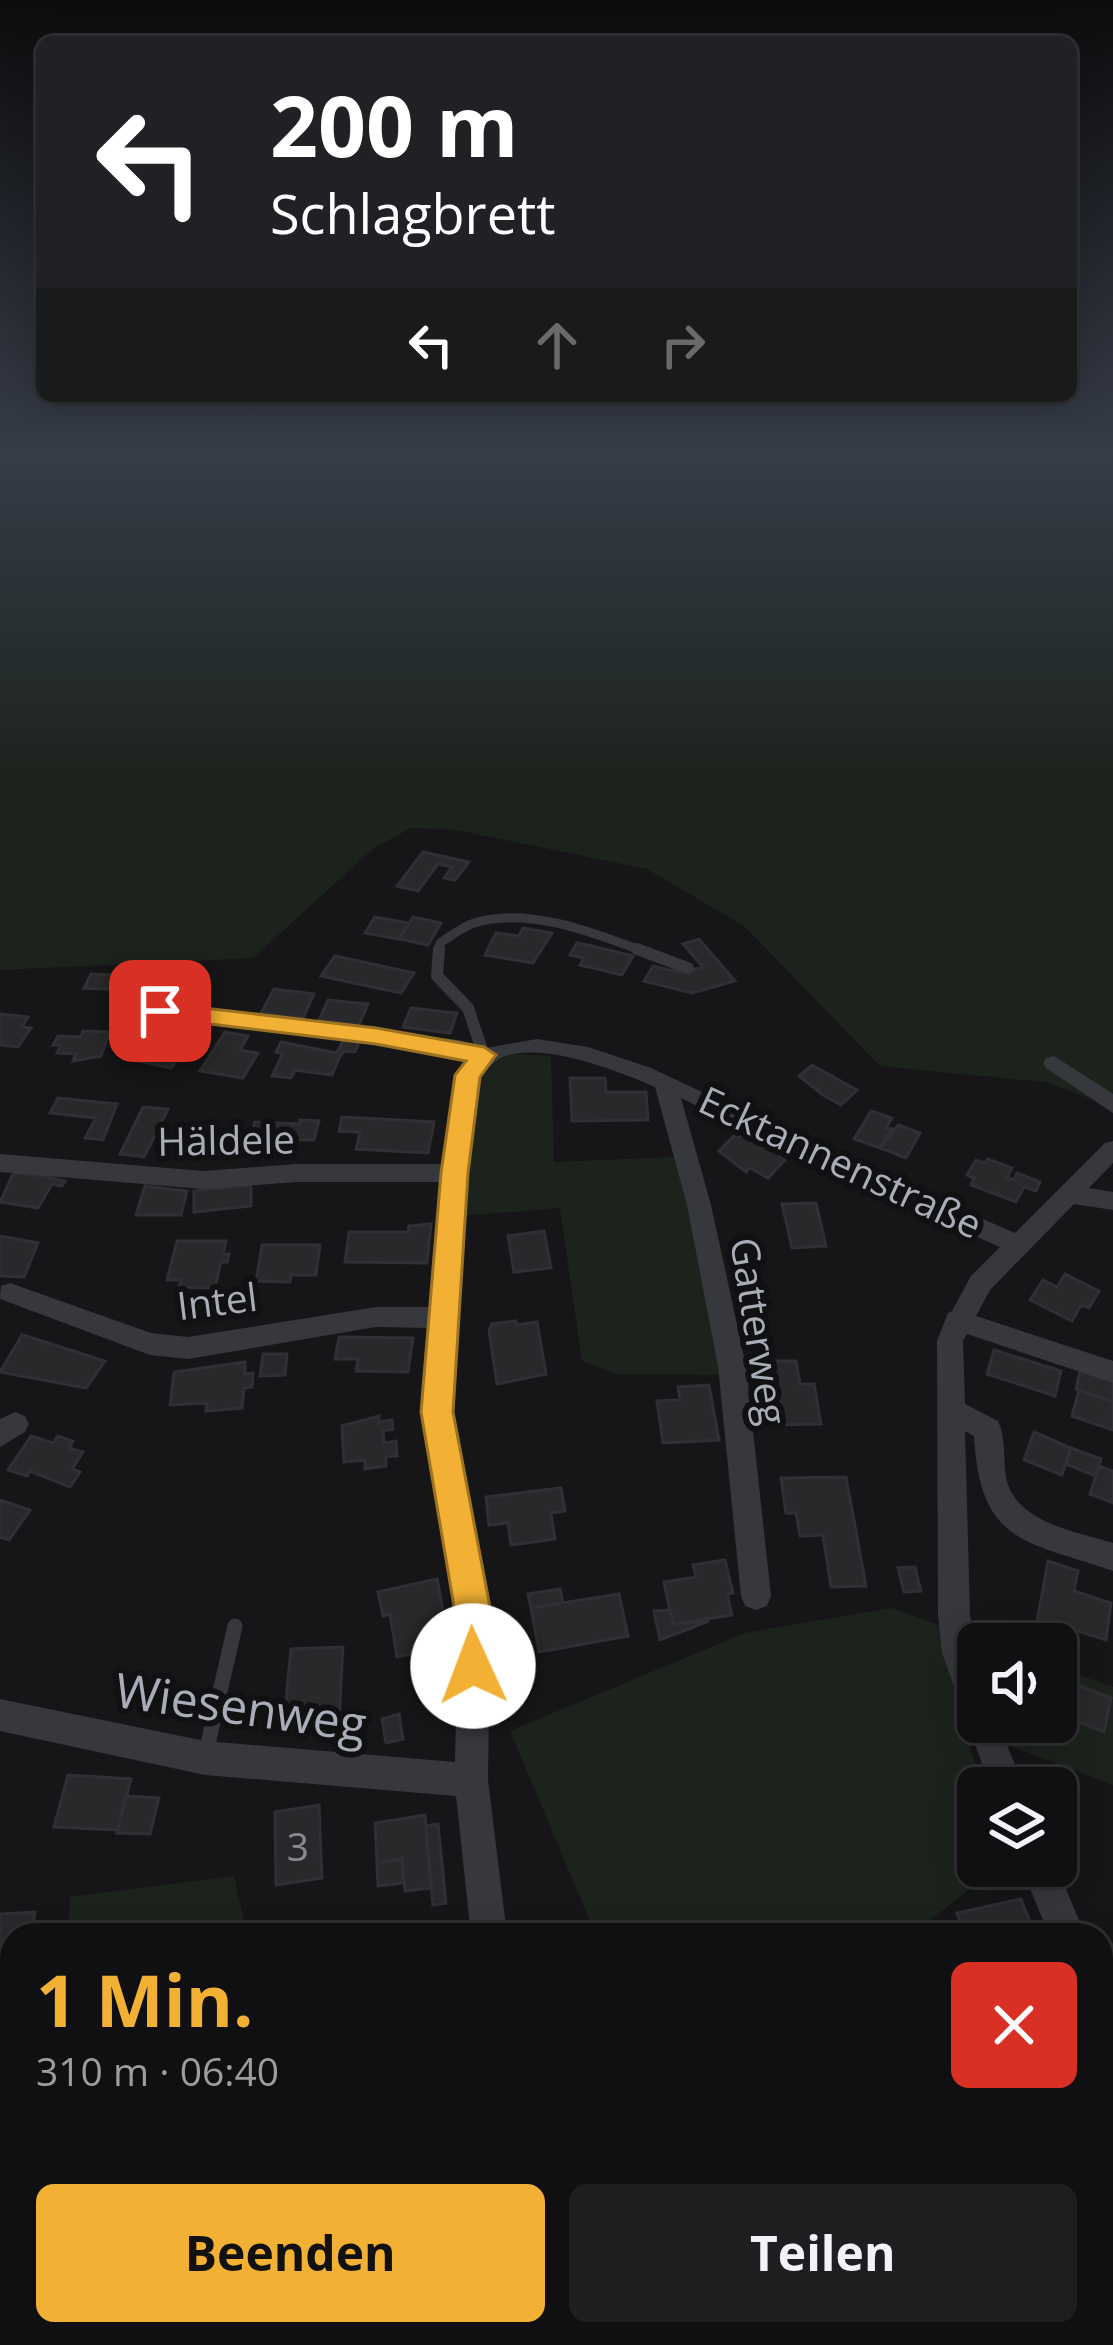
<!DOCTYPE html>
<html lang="de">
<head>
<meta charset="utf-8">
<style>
	body { margin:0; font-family:"Open Sans",sans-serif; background:#1e1e20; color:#f1f3f6; height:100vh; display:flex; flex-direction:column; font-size:45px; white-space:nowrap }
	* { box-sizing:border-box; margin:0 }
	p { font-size:39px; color:#9c9d9f }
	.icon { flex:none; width:66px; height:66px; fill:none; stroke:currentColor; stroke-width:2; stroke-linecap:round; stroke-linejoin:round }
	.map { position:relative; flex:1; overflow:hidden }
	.details { position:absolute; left:0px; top:1923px; width:1113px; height:423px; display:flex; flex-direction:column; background:#101012; border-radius:36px 36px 0 0; box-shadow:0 6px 30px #0003,0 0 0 3px #303032 }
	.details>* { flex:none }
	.hud { position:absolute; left:36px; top:36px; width:1041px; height:366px; border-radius:18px; box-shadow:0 6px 30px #0003,0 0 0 3px #303032; background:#202124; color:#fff; overflow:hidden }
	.fabs { position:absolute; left:957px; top:1623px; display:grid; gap:24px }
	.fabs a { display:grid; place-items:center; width:120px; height:120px; border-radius:18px; background:#101012; box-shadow:0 6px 30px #0003,0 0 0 3px #303032; font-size:60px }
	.pin { position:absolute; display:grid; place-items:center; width:102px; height:102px; color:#fff; margin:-51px; border-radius:24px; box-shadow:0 6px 18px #0006 }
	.me { position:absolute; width:132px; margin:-66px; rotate:358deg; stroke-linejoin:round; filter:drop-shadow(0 0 9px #0008) }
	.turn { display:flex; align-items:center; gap:42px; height:252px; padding:0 36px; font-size:54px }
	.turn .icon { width:156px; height:156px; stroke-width:2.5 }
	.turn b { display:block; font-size:84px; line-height:102px }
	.lanes { display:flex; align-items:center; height:114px; padding:0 36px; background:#0003; justify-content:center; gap:60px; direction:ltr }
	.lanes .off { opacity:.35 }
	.round { display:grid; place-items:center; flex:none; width:126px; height:126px; border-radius:18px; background:#1e1e20 }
	.overview { display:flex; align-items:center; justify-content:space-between; height:204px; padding:0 36px }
	h1 { font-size:72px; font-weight:700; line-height:90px; color:#f2b134 }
	.primary-button { display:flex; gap:24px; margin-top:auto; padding:24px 36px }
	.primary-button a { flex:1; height:138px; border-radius:18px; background:#f2b134; color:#111; font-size:48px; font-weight:700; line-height:138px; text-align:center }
	.primary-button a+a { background:#1e1e20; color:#f1f3f6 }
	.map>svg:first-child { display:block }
	.green { fill:#1c231d }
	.building { fill:#29292c; stroke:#303034; stroke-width:3 }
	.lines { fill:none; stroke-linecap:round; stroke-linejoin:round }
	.service-far2 { stroke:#37383d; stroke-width:9 }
	.service-far1 { stroke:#37383d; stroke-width:12 }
	.service { stroke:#37383d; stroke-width:15 }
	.minor { fill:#37383d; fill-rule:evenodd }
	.route { fill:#f2b134; stroke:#9d7322; stroke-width:3 }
	.labels { text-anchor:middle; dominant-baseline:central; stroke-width:12; stroke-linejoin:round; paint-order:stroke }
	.street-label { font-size:39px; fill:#a8adb8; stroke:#111113 }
	.near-number-label { font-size:39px; fill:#888b94 }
	.near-street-label { font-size:48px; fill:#a8adb8; stroke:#111113 }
</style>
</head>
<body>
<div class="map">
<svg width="1113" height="2345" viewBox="0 0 1113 2345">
	<rect width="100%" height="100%" fill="#161618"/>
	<g class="green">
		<polygon points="0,453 1113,453 1113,1107 1045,1082 880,1066 744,926 647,869 456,830 411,828 374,848 253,958 0,970"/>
		<path d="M514,1054L551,1056L554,1162L677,1157L723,1375L616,1374L582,1361L560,1208L460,1216C465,1165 454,1071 514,1054Z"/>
		<polygon points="891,1608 992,1644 978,1644 978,1722 1056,1722 1056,1667 1113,1687 1113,1785 964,1728 983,1788 978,1788 978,1866 998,1866 912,1935 596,1935 510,1731 745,1633"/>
		<polygon points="234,1876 247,1935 68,1935 70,1897"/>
		<polygon points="12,2076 12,2334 422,2334 393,2345 0,2345 0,2079"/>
		<polygon points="765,2334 957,2334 950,2345 770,2345"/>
	</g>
	<g class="building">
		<polygon points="423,852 469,862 455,880 444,878 452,867 438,864 418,891 397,886"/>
		<polygon points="375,917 409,923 399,939 365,933"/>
		<polygon points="413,917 441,923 428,945 399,939"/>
		<polygon points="523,928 552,933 533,963 485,955 496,933 519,936"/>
		<polygon points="699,939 735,981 692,993 644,981 653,966 682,973 703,967 683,944"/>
		<polygon points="577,943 592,946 633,956 622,975 580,965 584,958 570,955"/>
		<polygon points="335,956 414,973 401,993 321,976"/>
		<polygon points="136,972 194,977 189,986 129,987"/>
		<polygon points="91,974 135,976 128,990 84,988"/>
		<polygon points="274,989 314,994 303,1018 261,1013"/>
		<polygon points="328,1000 368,1004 359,1025 319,1020"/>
		<polygon points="411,1008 457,1013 450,1033 403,1027"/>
		<polygon points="0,1014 28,1017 22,1027 31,1028 18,1047 0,1045"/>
		<polygon points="165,1024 192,1025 178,1043 154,1038"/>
		<polygon points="83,1031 110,1032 101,1056 73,1061 76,1054 57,1053 61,1045 53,1045 58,1036 81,1037"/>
		<polygon points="225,1032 248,1036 240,1050 258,1053 243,1078 200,1071"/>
		<polygon points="154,1038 178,1043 188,1046 171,1068 135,1060"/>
		<polygon points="344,1038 360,1040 355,1052 345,1051 340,1056 332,1075 295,1070 291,1078 272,1076 283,1053 276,1052 281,1042 337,1053"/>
		<polygon points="812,1065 857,1090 841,1105 823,1095 799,1076"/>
		<polygon points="570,1078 605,1078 606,1092 646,1092 648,1120 572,1121"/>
		<polygon points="58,1098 117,1104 103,1140 85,1138 96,1118 50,1113"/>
		<polygon points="143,1107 168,1109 144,1157 120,1154"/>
		<polygon points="871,1111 892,1118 886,1128 892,1129 880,1148 854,1139"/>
		<polygon points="342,1117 434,1122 428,1153 356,1149 360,1132 339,1131"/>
		<polygon points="300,1120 319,1121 314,1140 297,1140 294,1150 258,1148 262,1135 251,1135 255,1122 299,1124"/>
		<polygon points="898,1125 920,1133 906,1158 880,1148"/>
		<polygon points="736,1134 769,1148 785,1160 768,1178 750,1168 746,1172 719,1151"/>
		<polygon points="988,1159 1012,1168 1007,1177 1014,1180 1017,1173 1040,1182 1036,1191 1024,1187 1016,1202 971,1185 974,1178 967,1175 976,1160 985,1163"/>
		<polygon points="14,1172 47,1177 65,1181 62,1186 52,1184 38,1208 0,1202"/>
		<polygon points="251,1185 251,1206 194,1212 194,1191"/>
		<polygon points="145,1186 187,1191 181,1215 136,1215"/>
		<polygon points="816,1203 826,1246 792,1248 782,1204"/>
		<polygon points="431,1224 427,1263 345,1262 349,1232 408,1232 409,1226"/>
		<polygon points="544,1231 551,1268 514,1272 508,1236"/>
		<polygon points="0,1236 38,1243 24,1277 0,1276"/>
		<polygon points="177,1241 226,1241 223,1254 229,1254 227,1262 221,1262 215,1288 179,1287 181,1280 167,1280"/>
		<polygon points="262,1245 320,1245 316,1275 291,1275 290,1282 256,1281"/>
		<polygon points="1065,1274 1099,1291 1089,1308 1081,1305 1072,1321 1030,1300 1043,1280 1057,1287"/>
		<polygon points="516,1321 517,1325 537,1322 546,1374 497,1384 489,1331 492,1324"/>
		<polygon points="22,1335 26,1336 105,1361 86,1388 0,1372"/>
		<polygon points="339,1337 413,1338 408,1372 356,1371 358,1359 335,1359"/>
		<polygon points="994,1350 1061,1371 1055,1396 987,1374"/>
		<polygon points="263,1354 287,1354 285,1375 260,1376"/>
		<polygon points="765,1361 796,1361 800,1384 814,1384 821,1424 770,1425 766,1397 777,1396 775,1384 769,1385"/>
		<polygon points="245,1362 245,1374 253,1373 252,1387 244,1388 242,1408 206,1411 207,1403 170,1405 174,1372"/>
		<polygon points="1080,1370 1113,1381 1113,1402 1076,1389"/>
		<polygon points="709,1385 719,1440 663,1443 657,1401 680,1400 678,1387"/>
		<polygon points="1079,1390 1113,1402 1113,1430 1072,1416"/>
		<polygon points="379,1416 379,1422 392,1420 393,1429 383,1431 384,1443 396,1441 397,1456 386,1457 386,1466 365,1469 365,1460 344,1462 342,1426"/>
		<polygon points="1034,1432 1071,1448 1062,1475 1024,1460"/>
		<polygon points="31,1436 53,1443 58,1436 73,1441 69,1448 83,1452 72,1469 80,1472 70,1487 30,1471 27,1476 8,1470"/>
		<polygon points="1071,1448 1101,1459 1096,1476 1066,1464"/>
		<polygon points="1099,1466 1113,1471 1113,1503 1090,1494"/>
		<polygon points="846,1477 866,1586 831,1587 823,1535 800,1536 796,1513 786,1513 781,1478"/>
		<polygon points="561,1488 565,1511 551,1513 555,1539 511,1545 508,1523 489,1525 486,1497"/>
		<polygon points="0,1500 30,1510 9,1540 0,1537"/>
		<polygon points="725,1560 733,1593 727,1594 732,1615 673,1624 664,1582 696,1577 693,1565"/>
		<polygon points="1048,1561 1078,1571 1074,1591 1111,1603 1106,1640 1072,1629 1069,1650 1034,1638"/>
		<polygon points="915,1567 921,1591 904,1592 898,1568"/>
		<polygon points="437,1579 450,1645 397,1657 390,1614 383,1616 378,1592"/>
		<polygon points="560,1589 563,1603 531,1608 528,1594"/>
		<polygon points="619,1594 628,1636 539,1652 531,1608"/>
		<polygon points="670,1610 673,1624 709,1621 660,1640 654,1611"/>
		<polygon points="343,1647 339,1720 310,1721 311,1710 285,1711 291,1649"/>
		<polygon points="1056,1677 1111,1698 1104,1732 1056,1713"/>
		<polygon points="399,1714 403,1739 386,1743 382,1719"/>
		<polygon points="68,1775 131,1779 118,1830 54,1827"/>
		<polygon points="126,1796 159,1798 150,1834 117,1833"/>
		<polygon points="319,1805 322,1878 276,1885 275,1812"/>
		<polygon points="425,1815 431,1888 405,1891 402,1859 377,1863 375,1823"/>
		<polygon points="438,1824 446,1903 433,1905 426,1826"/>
		<polygon points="402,1859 404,1883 378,1886 377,1863"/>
		<polygon points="1021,1899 1035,1935 965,1935 957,1913"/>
		<polygon points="35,1912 31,1935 12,1935 12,1969 0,1970 0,1914"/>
		<polygon points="1101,2302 1113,2312 1108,2345 1042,2345 1033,2337 1029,2345 985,2345 979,2340 982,2334 1101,2334"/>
		<polygon points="665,2334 747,2334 731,2345 670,2345"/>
	</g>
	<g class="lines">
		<path class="service-far2" d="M438,952L440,943C451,936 462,927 474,923C527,906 595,933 645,952"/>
		<g class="service-far1">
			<polyline points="439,949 437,976 468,1008 484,1056"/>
			<polyline points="637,949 688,968"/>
		</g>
		<polyline class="service" points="205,1757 235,1626"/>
		<g class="minor">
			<path d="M121,1001L459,1040L485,1048L537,1039L588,1047L651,1068L838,1156L1015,1233L1105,1143L1113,1141V1163L1089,1188L1113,1192V1210L1074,1204L990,1290L976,1316L1113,1361V1383L967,1334L963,1341L965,1404L998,1421C1006,1438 1003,1458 1006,1477C1015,1523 1075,1531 1113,1543V1571C1024,1541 980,1543 974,1436L965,1431L970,1615L978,1666V1722H997L1025,1788H991L942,1653L938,1615L937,1341L948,1313L952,1311L971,1276L1000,1247L822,1168L681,1098L711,1205L746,1366L771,1596L767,1606L756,1610L745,1606L741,1596L718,1366L687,1205L655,1087C618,1071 540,1040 501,1058C494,1062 485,1072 479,1078L466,1173L451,1412L490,1618L488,1780L507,1935H471L456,1796L205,1775L0,1731V1699L205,1741L455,1762L458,1618L423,1412L430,1328L376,1327L188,1359L150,1355L0,1299L1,1286L10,1283L151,1333L188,1337L376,1307H431L441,1182H296L203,1189L0,1172V1154L203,1171L296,1164H443L457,1075L472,1060L456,1054L113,1013L110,1008L113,1003Z"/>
			<polygon points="1054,1056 1113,1094 1113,1113 1046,1068 1043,1063 1046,1058"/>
			<polygon points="15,1412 25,1416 29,1424 25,1432 0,1447 0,1419"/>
			<polygon points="1021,1866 1056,1865 1085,1935 1049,1935"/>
			<polygon points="1101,2000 1113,2005 1113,2067 1101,2062"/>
			<polygon points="513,2334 555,2334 556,2345 514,2345"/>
		</g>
	</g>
	<linearGradient id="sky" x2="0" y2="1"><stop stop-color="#0c0c0d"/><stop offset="0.58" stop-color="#363c48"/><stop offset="1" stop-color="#363c48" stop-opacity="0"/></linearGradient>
	<rect width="1113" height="781" fill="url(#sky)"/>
	<polygon class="route" points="160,1003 376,1028 484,1047 496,1055 480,1077 468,1173 453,1412 492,1618 492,1666 486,1678 473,1683 461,1678 455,1666 456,1618 421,1412 441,1173 455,1075 466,1061 376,1044 152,1017 148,1011"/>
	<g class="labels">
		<g class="street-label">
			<text transform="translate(226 1139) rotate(-1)">Häldele</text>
			<text transform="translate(841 1161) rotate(25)">Ecktannenstraße</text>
			<text transform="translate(217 1300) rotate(-7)">Intel</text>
			<text transform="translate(760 1331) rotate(81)">Gatterweg</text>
		</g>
		<g class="near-number-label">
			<text x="298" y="1845">3</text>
		</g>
		<g class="near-street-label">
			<text transform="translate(241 1706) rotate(8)">Wiesenweg</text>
		</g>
	</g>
</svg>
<div class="fabs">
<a><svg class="icon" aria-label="sound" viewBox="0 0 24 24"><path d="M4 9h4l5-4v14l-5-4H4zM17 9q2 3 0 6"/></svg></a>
<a><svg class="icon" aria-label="layers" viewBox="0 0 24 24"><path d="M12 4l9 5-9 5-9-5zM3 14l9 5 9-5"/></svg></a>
</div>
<div class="pin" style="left:160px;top:1011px;background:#d93025"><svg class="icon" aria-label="arrive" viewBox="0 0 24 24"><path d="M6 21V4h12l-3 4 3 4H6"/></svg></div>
<svg class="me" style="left:473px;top:1666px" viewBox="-20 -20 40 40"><circle r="19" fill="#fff"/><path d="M0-13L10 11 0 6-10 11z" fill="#f2b134"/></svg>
<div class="hud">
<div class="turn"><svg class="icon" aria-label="left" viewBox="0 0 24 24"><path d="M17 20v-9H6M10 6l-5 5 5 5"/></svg><div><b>200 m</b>Schlagbrett</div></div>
<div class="lanes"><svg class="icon" aria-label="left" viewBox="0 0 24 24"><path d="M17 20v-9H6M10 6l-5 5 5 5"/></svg><svg class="icon off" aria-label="ahead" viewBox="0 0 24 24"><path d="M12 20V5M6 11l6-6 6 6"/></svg><svg class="icon off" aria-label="right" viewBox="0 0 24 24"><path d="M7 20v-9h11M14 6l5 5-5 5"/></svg></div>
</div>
<section class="details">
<div class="overview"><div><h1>1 Min.</h1><p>310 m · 06:40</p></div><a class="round" style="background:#d93025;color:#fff"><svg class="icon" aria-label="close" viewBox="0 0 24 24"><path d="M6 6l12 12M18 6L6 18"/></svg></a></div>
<div class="primary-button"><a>Beenden</a><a>Teilen</a></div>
</section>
</div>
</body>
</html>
